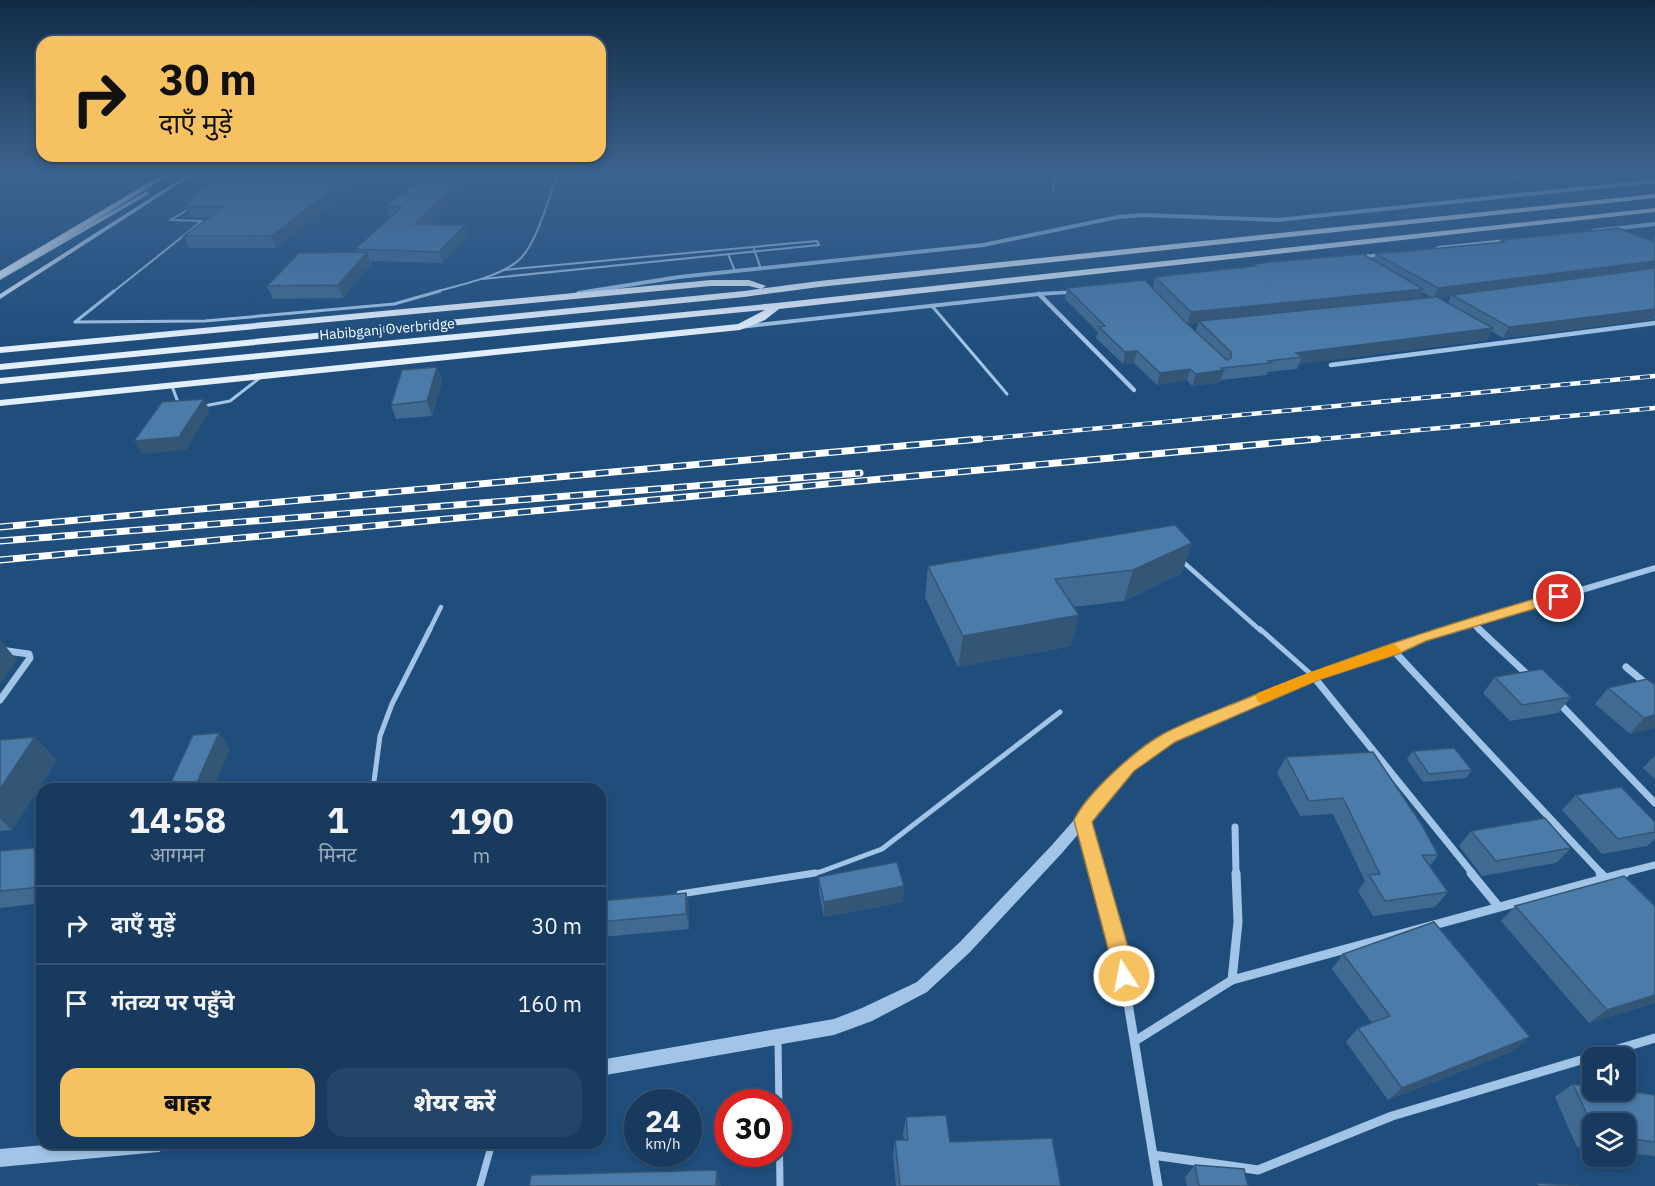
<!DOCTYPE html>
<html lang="hi">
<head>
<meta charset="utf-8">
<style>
	body { margin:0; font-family:"IBM Plex Sans","Noto Sans Devanagari",sans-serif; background:#244567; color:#f1f3f6; height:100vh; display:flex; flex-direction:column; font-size:22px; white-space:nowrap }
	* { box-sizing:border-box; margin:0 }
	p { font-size:20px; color:#9eadbc }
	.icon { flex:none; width:33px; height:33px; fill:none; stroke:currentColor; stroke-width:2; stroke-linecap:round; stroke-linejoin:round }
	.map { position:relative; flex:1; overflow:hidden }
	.drawer { position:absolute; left:36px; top:783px; width:570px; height:366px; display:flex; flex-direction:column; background:#173a5e; border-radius:18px; box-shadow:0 3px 9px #0003,0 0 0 2px #365473 }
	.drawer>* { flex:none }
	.top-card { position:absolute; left:36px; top:36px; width:570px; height:126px; border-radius:18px; box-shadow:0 3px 9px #0003,0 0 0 2px #365473; background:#f6c261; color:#111; overflow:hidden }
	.controls { position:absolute; left:1582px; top:1047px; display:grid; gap:12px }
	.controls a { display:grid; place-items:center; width:54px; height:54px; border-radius:12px; background:#173a5e; box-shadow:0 3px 9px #0003,0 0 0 2px #365473; font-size:30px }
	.speed { position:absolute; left:624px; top:1089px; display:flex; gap:12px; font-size:30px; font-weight:700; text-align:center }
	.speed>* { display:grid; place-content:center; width:78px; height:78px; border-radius:50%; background:#173a5e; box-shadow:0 3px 9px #0003,0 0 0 2px #365473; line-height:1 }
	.speed small { font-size:15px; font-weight:400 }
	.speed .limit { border:9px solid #d22; background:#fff; color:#111 }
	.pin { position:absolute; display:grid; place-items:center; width:51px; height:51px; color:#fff; margin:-26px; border:3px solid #fff; border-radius:50%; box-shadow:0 2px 6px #0007 }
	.me { position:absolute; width:66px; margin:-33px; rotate:349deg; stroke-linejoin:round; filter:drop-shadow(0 0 4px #0008) }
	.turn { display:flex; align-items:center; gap:21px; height:126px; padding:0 24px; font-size:27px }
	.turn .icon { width:78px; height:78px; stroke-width:2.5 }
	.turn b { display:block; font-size:42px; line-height:51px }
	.eta { display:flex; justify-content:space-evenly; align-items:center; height:102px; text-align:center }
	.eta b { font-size:36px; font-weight:800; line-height:42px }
	.action { display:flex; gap:12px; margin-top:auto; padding:12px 24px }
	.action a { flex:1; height:69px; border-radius:18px; background:#f6c261; color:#111; font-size:24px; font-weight:800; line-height:69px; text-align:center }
	.action a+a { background:#244567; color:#f1f3f6 }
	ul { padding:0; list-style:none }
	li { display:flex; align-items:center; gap:18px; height:78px; padding:0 24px; border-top:2px solid #365473 }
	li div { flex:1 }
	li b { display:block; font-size:22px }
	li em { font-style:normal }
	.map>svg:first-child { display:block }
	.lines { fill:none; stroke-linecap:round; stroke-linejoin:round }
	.service-far4 { stroke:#a2c5e7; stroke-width:2 }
	.service-far3 { stroke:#a2c5e7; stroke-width:3 }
	.service-far2 { stroke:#a2c5e7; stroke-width:4.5 }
	.service-far1 { stroke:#a2c5e7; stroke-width:5 }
	.service { stroke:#a2c5e7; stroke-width:7 }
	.minor-far3 { stroke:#a2c5e7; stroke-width:4.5 }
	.minor-far2 { stroke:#a2c5e7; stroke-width:5 }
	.minor-far1 { stroke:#a2c5e7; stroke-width:7 }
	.minor { stroke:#a2c5e7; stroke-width:9 }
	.tertiary { fill:#a2c5e7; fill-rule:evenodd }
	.secondary { fill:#cce1f6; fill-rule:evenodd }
	.primary { fill:#e3effd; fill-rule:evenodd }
	.rail-far1-casing { stroke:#fff; stroke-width:4.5 }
	.rail-casing { stroke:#fff; stroke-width:7 }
	.rail-far1 { stroke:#1f4e7d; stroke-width:3; stroke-dasharray:10; stroke-linecap:butt }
	.rail { stroke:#1f4e7d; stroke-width:4.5; stroke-dasharray:13; stroke-linecap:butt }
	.wall { fill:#406a91; fill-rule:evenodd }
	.shaded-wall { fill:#345676 }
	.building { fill:#4b7ba9; stroke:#345676; stroke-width:1.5 }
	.route { fill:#f6c261; stroke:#a07e3f; stroke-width:1.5 }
	.slow { fill:#f59e0b }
	.labels { text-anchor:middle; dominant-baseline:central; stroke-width:4.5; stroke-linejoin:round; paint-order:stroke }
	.far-street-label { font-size:14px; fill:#fff; stroke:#1f4e7d }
</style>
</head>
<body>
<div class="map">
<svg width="1655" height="1186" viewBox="0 0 1655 1186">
	<rect width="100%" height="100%" fill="#1f4e7d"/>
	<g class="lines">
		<g class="service-far4">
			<polyline points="1222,176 1250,176"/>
			<polyline points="1511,176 1526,182"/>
			<polyline points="1631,176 1655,184"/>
			<polyline points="1052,190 1056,176"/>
			<polyline points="754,249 761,269"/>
			<polyline points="728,254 735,271"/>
			<polyline points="482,279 819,245 817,241 503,270"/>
			<polyline points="113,292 202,221 170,220 191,208"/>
			<path d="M435,292C459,285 504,276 521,258C538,240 548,199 557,176"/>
		</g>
		<g class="service-far3">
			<polyline points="114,291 75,322 205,321 394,304 440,291"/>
			<polyline points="932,306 1007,394"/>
			<polyline points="172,386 179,405"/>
			<polyline points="204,406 230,401 261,377"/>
		</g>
		<g class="service-far2">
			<polyline points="1182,561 1261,631"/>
			<polyline points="429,631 441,607"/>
		</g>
		<g class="service-far1">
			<polyline points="1260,629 1313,676"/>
			<polyline points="373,789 380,736 392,704 430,629"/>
			<polyline points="806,874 820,872 882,849 1060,712"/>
		</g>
		<g class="service">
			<polyline points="680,894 815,873"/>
			<polyline points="778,1039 780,1186"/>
			<polyline points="480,1186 492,1143"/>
		</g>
		<g class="minor-far3">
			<polyline points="1039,294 1134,390"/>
			<polyline points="1331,365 1655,323"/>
		</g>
		<polyline class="minor-far2" points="1472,623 1480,631"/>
		<g class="minor-far1">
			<polyline points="1479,629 1530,677"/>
			<polyline points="0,650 29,654 30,658 0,700"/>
			<polyline points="1393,650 1602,874"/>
			<polyline points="1626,667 1655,691"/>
			<polyline points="1313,676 1473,874"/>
			<polyline points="1558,702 1655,803"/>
			<polyline points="1083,820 1098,874"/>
			<polyline points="1235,827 1236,874"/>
			<polyline points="1619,874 1655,865"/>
		</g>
		<g class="minor">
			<polyline points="1098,873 1120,954 1158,1186"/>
			<polyline points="1471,873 1498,906"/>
			<polyline points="1600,873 1606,879"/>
			<polyline points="1232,980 1625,873"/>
			<polyline points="1135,1041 1232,980 1238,922 1236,873"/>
			<polyline points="1153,1155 1258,1170 1392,1116 1655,1038"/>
		</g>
		<g class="tertiary">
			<polygon points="1655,179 1655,183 1277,222 1143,217 1118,219 983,247 679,279 578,295 575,293 578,291 679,275 983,243 1118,215 1143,213 1277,218"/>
			<polygon points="1655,222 1655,226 1593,233 1590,231 1593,229"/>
			<polygon points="1515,238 1518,240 1517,241 1438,250 1435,248 1438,246"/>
			<polygon points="1389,252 1391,253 1391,255 1354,260 1351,258 1354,256"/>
			<polygon points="1080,290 1083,292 1082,293 1039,296 740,329 736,327 740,325 1039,292"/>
			<polygon points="1655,565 1655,571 1425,641 1397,653 1317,679 1174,741 1132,771 1062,853 970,952 927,992 872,1021 834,1035 600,1076 600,1060 834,1019 862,1008 917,982 960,942 1052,845 1124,763 1166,735 1309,673 1389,647 1417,635"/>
			<polygon points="66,1143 168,1143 165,1149 159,1152 0,1167 0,1149"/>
		</g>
		<g class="secondary">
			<polygon points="185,176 191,176 0,299 0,294"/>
			<polygon points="147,191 149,194 0,280 0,275"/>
		</g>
		<g class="primary">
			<polygon points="160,176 168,176 0,278 0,271"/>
			<polygon points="1655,194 1655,198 819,287 744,297 0,370 0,364 744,291 819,281"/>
			<polygon points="1655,208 1655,212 779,309 765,320 740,330 0,406 0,400 738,324 765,310 0,384 0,378 776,303"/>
			<polygon points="711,280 749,280 766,286 761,289 749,286 711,286 0,353 0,347"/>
		</g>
		<g class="rail-far1-casing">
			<g id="rail-far1">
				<polyline points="963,441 1655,376"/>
				<polyline points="1301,441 1655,408"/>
			</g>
		</g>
		<g class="rail-casing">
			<g id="rail">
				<polyline points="0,527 980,439"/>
				<polyline points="0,541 860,473"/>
				<polyline points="0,560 1317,439"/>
			</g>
		</g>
		<use href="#rail-far1" class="rail-far1"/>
		<use href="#rail" class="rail"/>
	</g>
	<g class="wall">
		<polygon points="368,176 276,248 189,248 184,236 208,218 190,217 185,206 188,204 186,200"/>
		<polygon points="423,176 476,176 429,224 468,236 442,263 371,261 371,264 343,298 273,299 267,286 356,252 355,249 389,218 386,206"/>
		<path d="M1655,235V319L1503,338L1491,331L1487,340L1299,364L1297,369L1268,372L1267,375L1221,380L1220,382L1192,386L1187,380L1157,385L1134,363L1123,364L1096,338L1098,332L1065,299L1067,288H1153L1155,277L1253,267L1254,264L1373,260L1376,254L1500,243L1501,240H1652ZM1422,292L1431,297L1419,298ZM1451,296L1448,303L1439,298ZM1198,323L1196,331L1188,324Z"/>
		<polygon points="437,367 442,381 432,416 396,419 391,405"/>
		<polygon points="1175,525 1182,573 1124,601 1073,607 1071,646 958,667 925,597 928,566"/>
		<polygon points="1495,677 1571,697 1558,713 1510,721 1483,693"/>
		<polygon points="1608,688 1655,728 1630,734 1595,704"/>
		<polygon points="0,740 57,760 12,830 0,831"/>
		<polygon points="1413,751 1472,770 1466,778 1423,782 1407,759"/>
		<polygon points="1655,755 1655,779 1643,768"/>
		<polygon points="1286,757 1438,855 1430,866 1448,892 1435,907 1373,916 1358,891 1365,881 1333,814 1300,816 1277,773"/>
		<polygon points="1576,795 1655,822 1655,839 1647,846 1602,854 1562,810"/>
		<polygon points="1471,831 1571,848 1556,863 1482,876 1459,846"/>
		<polygon points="42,847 42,903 0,908 0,851"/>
		<polygon points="818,877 903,902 824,917 819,892"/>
		<polygon points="686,893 689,908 689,929 602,937 600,930 600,901"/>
		<polygon points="1515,906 1655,906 1655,1003 1589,1023 1501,921"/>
		<polygon points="1343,954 1513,1051 1388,1100 1346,1042 1358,1028 1372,1023 1332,969"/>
		<polygon points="1573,1084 1655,1095 1655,1156 1626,1153 1626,1124 1593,1124 1593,1149 1577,1147 1555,1097"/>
		<polygon points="906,1117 950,1142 1061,1186 896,1186 893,1156 895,1140 904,1140 903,1134"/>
		<polygon points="1195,1165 1248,1186 1187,1186 1185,1177"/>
	</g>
	<g class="shaded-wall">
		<polygon points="350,176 368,176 276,248 271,236"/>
		<polygon points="463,176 476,176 418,236 415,224"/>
		<polygon points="465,225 468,236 442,263 439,252"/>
		<polygon points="367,252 371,264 343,298 338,285"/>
		<polygon points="1655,261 1655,269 1452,295 1451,296 1433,299 1438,288"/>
		<polygon points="1423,289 1418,300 1199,321 1198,323 1187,324 1191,312"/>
		<polygon points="1655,309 1654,319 1503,338 1509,327"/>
		<polygon points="1493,328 1487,340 1299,364 1302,357 1296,353"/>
		<polygon points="1137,351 1134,363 1123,364 1125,352"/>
		<polygon points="437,367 442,381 432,416 427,401"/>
		<polygon points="1190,369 1187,380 1157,385 1160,373"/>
		<polygon points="1224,370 1220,382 1192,386 1196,374"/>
		<polygon points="204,399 210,411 186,450 142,454 134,441"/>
		<polygon points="1192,543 1182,573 1124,601 1133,570"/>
		<polygon points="1079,615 1071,646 958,667 963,636"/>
		<polygon points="0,640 17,660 0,684"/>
		<polygon points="1655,715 1655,728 1630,734 1644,718"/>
		<polygon points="219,733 230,749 213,789 194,789"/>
		<polygon points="35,737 57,760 12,830 0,819 0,789"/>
		<polygon points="904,886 903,902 824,917 824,902"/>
		<polygon points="686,893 689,908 689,929 686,914"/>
		<polygon points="1655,995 1655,1003 1589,1023 1607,1010"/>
		<polygon points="1530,1037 1513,1051 1388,1100 1402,1088"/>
		<polygon points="717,1170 721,1186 716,1186"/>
	</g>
	<g class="building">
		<polygon points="223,176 350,176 271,236 184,236 223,207 185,206 193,200 186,200"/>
		<polygon points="423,176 463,176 415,224 465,225 439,252 355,249 402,207 386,206"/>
		<polygon points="1618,228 1655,242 1655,261 1438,288 1376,254 1505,242 1501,240"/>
		<polygon points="367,252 338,285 267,286 299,253"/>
		<polygon points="1363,254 1423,289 1191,312 1155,277 1256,266 1254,264 1271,262"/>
		<polygon points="1655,268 1655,309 1509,327 1452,295"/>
		<polygon points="1145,280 1184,321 1227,360 1231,358 1231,352 1199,321 1437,297 1493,328 1296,353 1302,357 1268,361 1271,363 1221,368 1224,370 1196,374 1190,369 1160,373 1137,351 1125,352 1099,327 1105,326 1067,288"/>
		<polygon points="437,367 427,401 391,405 402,370"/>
		<polygon points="204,399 179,437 134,441 162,402"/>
		<polygon points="1175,525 1192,543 1133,570 1055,579 1079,615 963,636 928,566"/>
		<polygon points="1542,669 1571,697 1522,705 1495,677"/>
		<polygon points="1647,679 1655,685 1655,715 1644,718 1608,688"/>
		<polygon points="219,733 194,789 168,789 193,735"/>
		<polygon points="35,737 0,789 0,740"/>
		<polygon points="1454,748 1472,770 1429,774 1413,751"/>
		<polygon points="1373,752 1422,825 1438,855 1422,855 1448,892 1385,901 1369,875 1380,874 1343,798 1309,801 1286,757"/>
		<polygon points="1621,787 1655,822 1655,832 1618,839 1576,795"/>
		<polygon points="1545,818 1571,848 1496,861 1471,831"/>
		<polygon points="42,847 42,887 0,891 0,851"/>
		<polygon points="897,862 904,886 824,902 818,877"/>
		<polygon points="1624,876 1655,906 1655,995 1607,1010 1515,906"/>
		<polygon points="686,893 686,914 600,922 600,901"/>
		<polygon points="1434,922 1530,1037 1402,1088 1358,1028 1390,1016 1343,954"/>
		<polygon points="1573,1084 1593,1087 1593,1090 1621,1090 1655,1095 1655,1142 1626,1138 1626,1124 1593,1124 1593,1127"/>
		<polygon points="946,1115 950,1142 1052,1138 1061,1186 900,1186 895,1140 908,1140 906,1117"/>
		<polygon points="1195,1165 1244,1169 1248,1186 1199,1186"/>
		<polygon points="717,1170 716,1186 529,1186 531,1175"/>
		<polygon points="1537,1183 1578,1186 1538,1186"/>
	</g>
	<linearGradient id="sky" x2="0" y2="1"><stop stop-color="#112b45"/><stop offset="0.51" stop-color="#3c638f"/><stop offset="1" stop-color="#3c638f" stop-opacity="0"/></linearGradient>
	<rect width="1655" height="342" fill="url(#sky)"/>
	<path class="route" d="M1559,592L1566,597L1564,600L1426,641L1398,654L1318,680L1175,742L1134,771L1092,822L1130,954L1134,976L1131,982L1124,985L1117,982L1074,820C1087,793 1138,747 1165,733C1190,720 1218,710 1245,699C1347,656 1452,622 1559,592Z"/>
	<polygon class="slow" points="1394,644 1401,650 1399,653 1318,680 1263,703 1258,702 1256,697 1258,693 1308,673"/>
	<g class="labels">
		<g class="far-street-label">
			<text transform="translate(387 329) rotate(-5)">Habibganj Overbridge</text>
		</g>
	</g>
</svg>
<div class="controls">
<a><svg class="icon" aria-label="sound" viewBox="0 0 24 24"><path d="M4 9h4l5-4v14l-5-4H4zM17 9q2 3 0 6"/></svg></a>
<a><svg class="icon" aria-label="layers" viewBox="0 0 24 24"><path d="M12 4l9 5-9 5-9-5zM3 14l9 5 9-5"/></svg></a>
</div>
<div class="speed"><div>24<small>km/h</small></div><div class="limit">30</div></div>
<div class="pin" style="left:1559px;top:597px;background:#d93025"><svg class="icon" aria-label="arrive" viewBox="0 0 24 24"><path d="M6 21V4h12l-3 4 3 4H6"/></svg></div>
<svg class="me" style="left:1124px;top:976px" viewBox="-20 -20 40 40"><circle r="17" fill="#f6c261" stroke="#fff" stroke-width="3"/><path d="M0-11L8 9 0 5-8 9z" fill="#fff"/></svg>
<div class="top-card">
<div class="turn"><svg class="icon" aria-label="right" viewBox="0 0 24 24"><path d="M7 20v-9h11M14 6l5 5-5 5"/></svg><div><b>30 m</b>दाएँ मुड़ें</div></div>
</div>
<section class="drawer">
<div class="eta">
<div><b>14:58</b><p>आगमन</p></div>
<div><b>1</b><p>मिनट</p></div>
<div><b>190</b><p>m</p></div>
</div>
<ul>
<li><svg class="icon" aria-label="right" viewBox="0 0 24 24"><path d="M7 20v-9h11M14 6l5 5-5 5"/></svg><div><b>दाएँ मुड़ें</b></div><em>30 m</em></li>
<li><svg class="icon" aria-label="arrive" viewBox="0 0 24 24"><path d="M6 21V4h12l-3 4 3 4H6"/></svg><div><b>गंतव्य पर पहुँचे</b></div><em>160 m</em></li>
</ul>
<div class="action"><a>बाहर</a><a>शेयर करें</a></div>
</section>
</div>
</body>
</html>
